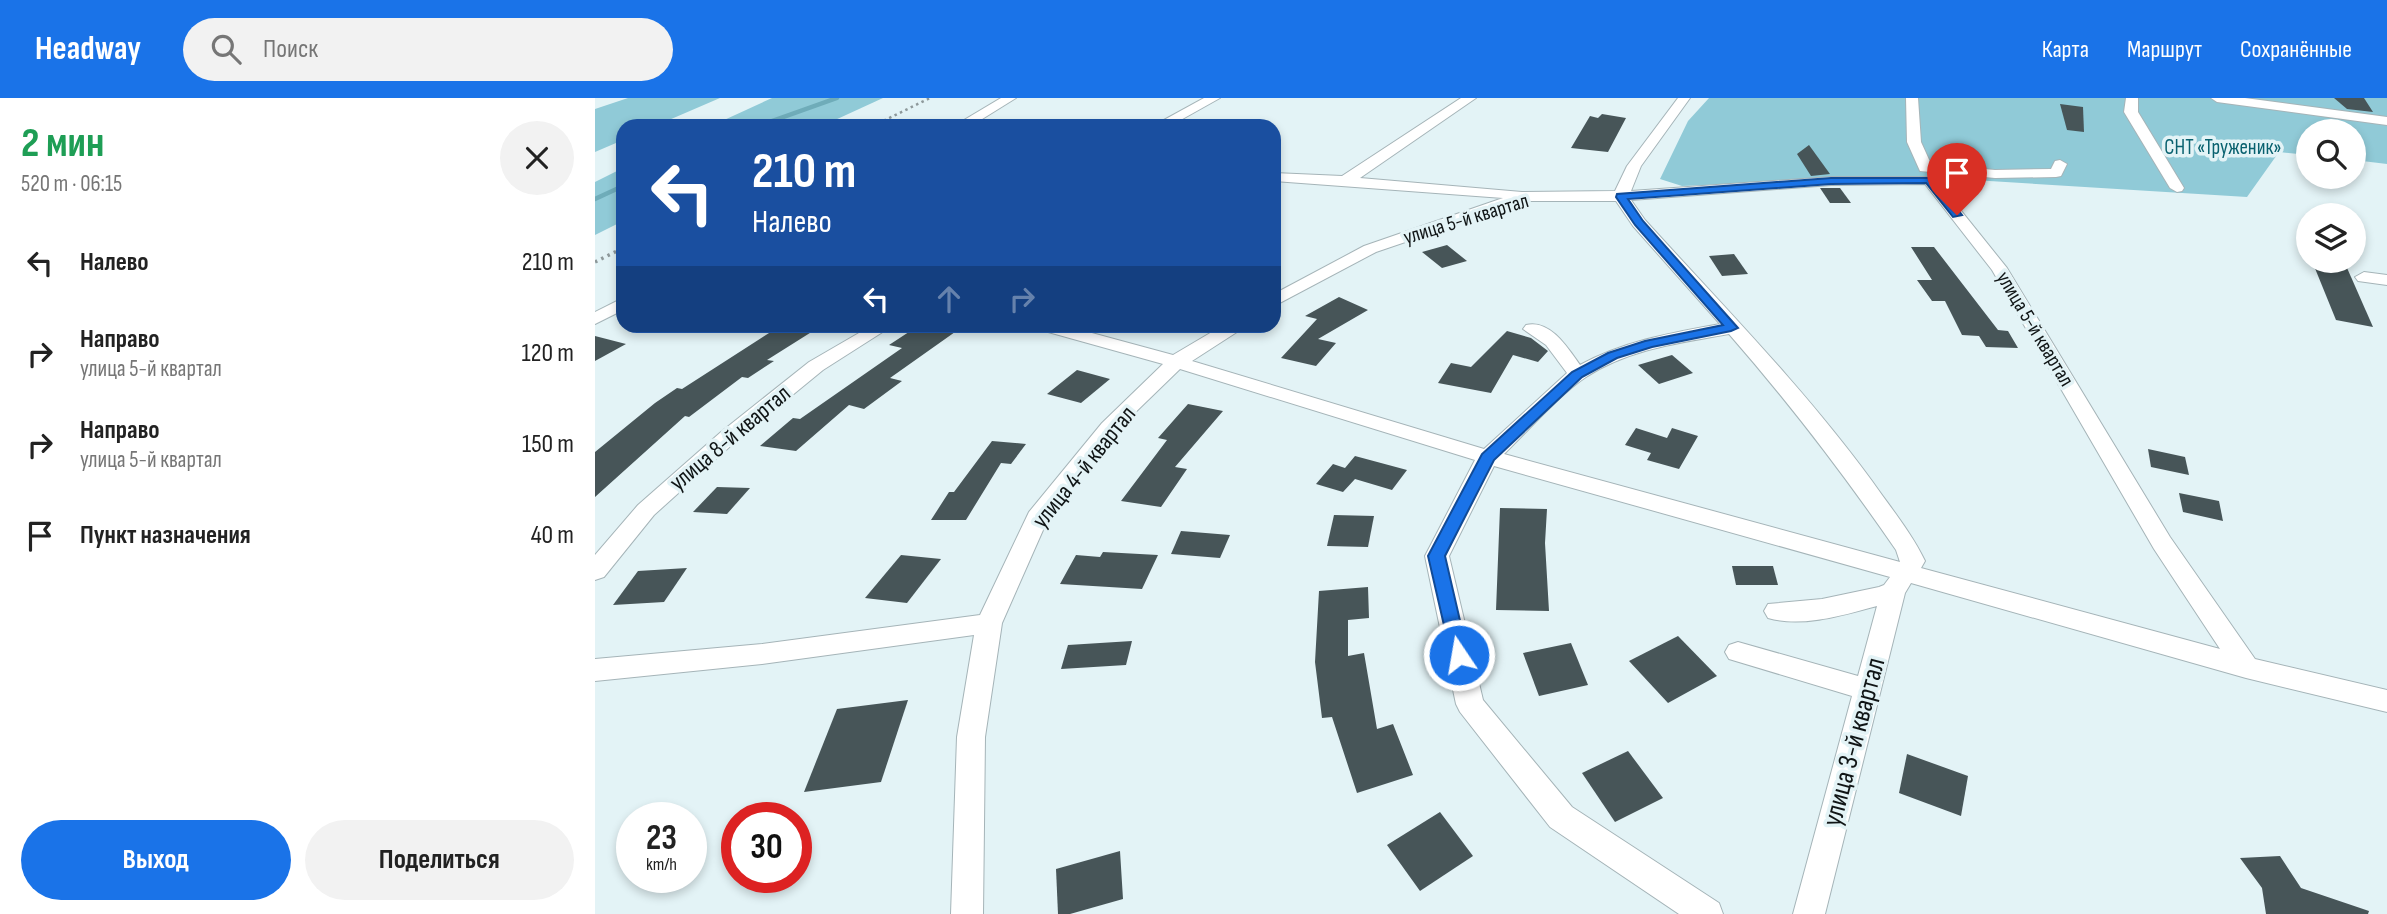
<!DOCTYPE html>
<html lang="ru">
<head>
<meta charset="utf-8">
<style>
	body { margin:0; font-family:"Sofia Sans Condensed",sans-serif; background:#f2f2f2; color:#222; height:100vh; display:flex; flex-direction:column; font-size:26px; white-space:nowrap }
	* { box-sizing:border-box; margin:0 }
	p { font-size:23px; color:#767676 }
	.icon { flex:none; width:38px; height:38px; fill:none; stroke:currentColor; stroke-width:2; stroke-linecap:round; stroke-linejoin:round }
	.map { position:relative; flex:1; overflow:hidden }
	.drawer { display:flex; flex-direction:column; background:#fff; width:595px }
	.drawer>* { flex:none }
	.guide { position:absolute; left:21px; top:21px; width:665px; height:214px; border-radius:21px; box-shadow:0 4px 10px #0003; background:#1a4fa0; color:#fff; overflow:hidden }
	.buttons { position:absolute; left:1701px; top:21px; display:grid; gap:14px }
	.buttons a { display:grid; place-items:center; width:70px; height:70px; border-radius:50%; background:#fff; box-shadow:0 4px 10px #0003; font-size:35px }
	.speed { position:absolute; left:21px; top:704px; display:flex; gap:14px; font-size:35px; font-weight:700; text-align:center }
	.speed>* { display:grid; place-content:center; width:91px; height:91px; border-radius:50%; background:#fff; box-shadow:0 4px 10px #0003; line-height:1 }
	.speed small { font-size:18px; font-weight:400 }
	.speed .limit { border:10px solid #d22; background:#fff; color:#111 }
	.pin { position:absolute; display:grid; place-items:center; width:60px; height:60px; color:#fff; margin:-72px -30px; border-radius:50% 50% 50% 0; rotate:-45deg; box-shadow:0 0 7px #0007 }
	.pin .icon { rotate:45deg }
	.me { position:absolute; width:77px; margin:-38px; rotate:348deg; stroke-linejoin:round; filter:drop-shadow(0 0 5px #0008) }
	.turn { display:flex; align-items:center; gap:24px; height:147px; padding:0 21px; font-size:32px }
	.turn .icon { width:91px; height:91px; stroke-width:2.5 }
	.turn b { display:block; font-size:49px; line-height:60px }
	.lanes { display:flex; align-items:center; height:66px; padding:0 21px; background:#0003; justify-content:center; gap:35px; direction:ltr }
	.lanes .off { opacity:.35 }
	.round { display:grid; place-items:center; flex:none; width:74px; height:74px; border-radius:37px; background:#f2f2f2 }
	.overview { display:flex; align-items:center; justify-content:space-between; height:119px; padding:0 21px }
	h1 { font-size:42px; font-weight:700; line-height:52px; color:#1e9e55 }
	.cta { display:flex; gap:14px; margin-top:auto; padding:14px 21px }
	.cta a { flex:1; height:80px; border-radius:42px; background:#1a73e8; color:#fff; font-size:28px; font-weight:700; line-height:80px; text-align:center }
	.cta a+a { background:#f2f2f2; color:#222 }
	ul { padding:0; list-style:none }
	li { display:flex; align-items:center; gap:21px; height:91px; padding:0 21px }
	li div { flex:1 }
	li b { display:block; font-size:26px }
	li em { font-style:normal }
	header { display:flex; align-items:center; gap:42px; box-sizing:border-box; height:98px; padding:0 35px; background:#1a73e8; color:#fff }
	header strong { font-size:33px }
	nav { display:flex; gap:38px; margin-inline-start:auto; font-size:24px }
	.search { width:490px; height:63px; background:#f2f2f2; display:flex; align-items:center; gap:18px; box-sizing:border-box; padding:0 24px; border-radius:38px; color:#767676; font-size:26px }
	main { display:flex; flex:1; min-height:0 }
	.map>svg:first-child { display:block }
	.green { fill:#90cad7 }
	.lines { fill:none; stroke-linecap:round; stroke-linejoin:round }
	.stream { stroke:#6facb9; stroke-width:4.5 }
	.building { fill:#475558 }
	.minor-casing { stroke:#a5b4b8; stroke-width:2 }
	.path-far1 { stroke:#8e999b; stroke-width:2.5; stroke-dasharray:2.5 3.5; stroke-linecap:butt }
	.path { stroke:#8e999b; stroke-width:3.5; stroke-dasharray:2.5 4.5; stroke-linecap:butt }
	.minor { fill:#fff; fill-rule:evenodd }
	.route { fill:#1a73e8; stroke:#114b97; stroke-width:2 }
	.labels { text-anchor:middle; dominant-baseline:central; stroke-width:7; stroke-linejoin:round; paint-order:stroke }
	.far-park-label { font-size:21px; fill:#09616f; stroke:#e3f3f6 }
	.far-street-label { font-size:21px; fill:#101516; stroke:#e3f3f6 }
	.street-label { font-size:24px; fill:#101516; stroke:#e3f3f6 }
	.near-street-label { font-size:28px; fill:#101516; stroke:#e3f3f6 }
</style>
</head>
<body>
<header>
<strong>Headway</strong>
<div class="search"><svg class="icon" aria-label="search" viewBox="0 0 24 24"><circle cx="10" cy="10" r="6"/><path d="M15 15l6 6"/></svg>Поиск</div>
<nav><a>Карта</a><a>Маршрут</a><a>Сохранённые</a></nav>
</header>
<main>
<section class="drawer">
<div class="overview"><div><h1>2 мин</h1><p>520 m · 06:15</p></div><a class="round"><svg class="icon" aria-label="close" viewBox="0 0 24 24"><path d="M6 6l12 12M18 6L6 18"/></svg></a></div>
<ul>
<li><svg class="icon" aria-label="left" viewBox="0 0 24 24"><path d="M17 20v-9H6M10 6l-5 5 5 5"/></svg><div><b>Налево</b></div><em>210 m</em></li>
<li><svg class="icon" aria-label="right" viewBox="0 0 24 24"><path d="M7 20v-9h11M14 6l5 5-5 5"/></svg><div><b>Направо</b><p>улица 5-й квартал</p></div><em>120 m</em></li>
<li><svg class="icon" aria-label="right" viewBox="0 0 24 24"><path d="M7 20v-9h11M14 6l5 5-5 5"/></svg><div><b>Направо</b><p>улица 5-й квартал</p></div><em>150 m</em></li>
<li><svg class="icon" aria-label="arrive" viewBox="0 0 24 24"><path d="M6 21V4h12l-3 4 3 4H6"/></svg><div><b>Пункт назначения</b></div><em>40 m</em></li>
</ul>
<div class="cta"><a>Выход</a><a>Поделиться</a></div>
</section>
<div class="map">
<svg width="1792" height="816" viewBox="0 0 1792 816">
	<rect width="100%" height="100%" fill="#e3f3f6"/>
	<g class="green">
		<polygon points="33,0 125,0 60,28 28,28 28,42 0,54 0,11"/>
		<polygon points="177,0 288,0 227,28 116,28"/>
		<polygon points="1114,0 1792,0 1792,66 1759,62 1759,33 1713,33 1713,57 1684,54 1652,99 1313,78 1087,88 1065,81 1093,23"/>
		<polygon points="28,70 28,123 0,137 0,84"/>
	</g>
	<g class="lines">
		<g class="stream">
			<polyline points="163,28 242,0"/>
			<polyline points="0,101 28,88"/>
		</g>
	</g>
	<g class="building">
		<polygon points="1739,0 1769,0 1778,14 1752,11"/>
		<polygon points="1465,6 1488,9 1489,34 1472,32"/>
		<polygon points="1007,16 1031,20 1013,54 976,50 995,18 1003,20"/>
		<polygon points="1214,47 1235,76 1216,78 1202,56"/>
		<polygon points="1225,90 1245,90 1256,105 1235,105"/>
		<polygon points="852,147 872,163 847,170 827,154"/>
		<polygon points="1316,149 1339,149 1403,232 1413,233 1423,250 1391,249 1384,238 1367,237 1350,203 1337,203 1322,182 1337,182"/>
		<polygon points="1139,156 1153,176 1127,178 1114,158"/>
		<polygon points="1717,163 1749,163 1778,229 1741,222"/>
		<polygon points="744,199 773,212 723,241 741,245 721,268 686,260 722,221 710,218"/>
		<polygon points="185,228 226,228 172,262 179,263 153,280 147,279 94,319 90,318 0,399 0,354 60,305 82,290 87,291"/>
		<polygon points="323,228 360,234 295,280 307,283 269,311 254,307 201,353 165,348 198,320 205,321 307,250 294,247"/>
		<polygon points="912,233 936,240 953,253 943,264 918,257 896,295 843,285 856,265 876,269"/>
		<polygon points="0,238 31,246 0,263"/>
		<polygon points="1077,257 1098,275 1064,286 1043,267"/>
		<polygon points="482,272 515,281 486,305 452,296"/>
		<polygon points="593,306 628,313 580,369 592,371 566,409 526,403 572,342 563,340"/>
		<polygon points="1041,330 1072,340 1077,330 1103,338 1084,371 1052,362 1056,355 1030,347"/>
		<polygon points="397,343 431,346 416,366 406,365 371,422 336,422 354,394 359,394"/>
		<polygon points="1553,351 1590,359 1594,377 1556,369"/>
		<polygon points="760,358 812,372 797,392 760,381 748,394 721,386 738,366 750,370"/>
		<polygon points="122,389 155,390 132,416 98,414"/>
		<polygon points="1584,395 1624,403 1628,423 1588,414"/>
		<polygon points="905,410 952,411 950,445 954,513 901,512"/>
		<polygon points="739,417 779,418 773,449 732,448"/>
		<polygon points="586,433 635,437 625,460 576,456"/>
		<polygon points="508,454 563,457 547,491 465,486 481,457 505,459"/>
		<polygon points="306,457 346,461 312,505 270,500"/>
		<polygon points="1137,468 1178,468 1183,487 1141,487"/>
		<polygon points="92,470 69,504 18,507 43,473"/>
		<polygon points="773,489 774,520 753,522 753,558 769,555 782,631 798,626 818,677 762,695 737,619 727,620 720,564 724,493"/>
		<polygon points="1083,538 1122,578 1073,605 1034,563"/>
		<polygon points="537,543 531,567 466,571 473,547"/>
		<polygon points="976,545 993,587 944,598 928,555"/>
		<polygon points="313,602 286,684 209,694 242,611"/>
		<polygon points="1033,653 1068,700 1020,724 987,675"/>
		<polygon points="1312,656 1373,678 1366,718 1304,695"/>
		<polygon points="845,714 878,758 825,793 792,747"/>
		<polygon points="525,753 528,801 475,816 463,816 461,771"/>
		<polygon points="1685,758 1706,790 1774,813 1773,816 1671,816 1667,790 1645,760"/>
	</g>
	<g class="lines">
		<g class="minor-casing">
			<g id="minor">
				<polygon points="406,0 421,0 376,28 359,28"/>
				<polygon points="609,0 625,0 575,28 558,28"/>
				<path d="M866,0H881L765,80L927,94L1020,93L1032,68L1083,0H1095L1046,68L1036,93L1236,79H1339L1412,170L1575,439L1660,561L1792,592V614L1651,580L1316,485L1310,495L1230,816H1198L1257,598L1134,561L1130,554L1134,547L1143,544L1263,578L1282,508C1249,517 1207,530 1173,520L1169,513L1173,506L1227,501L1284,489L1289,487L1295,479L899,368L854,458L888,602L977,709L1124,805L1128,816H1084L955,729L865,614L861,606L830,458L880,362L585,271L521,333L452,423L407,525L390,639L388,816H356L362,639L379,537L167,566L0,583V561L167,546L385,517L434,414L507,325L568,266L446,232L443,228H471L578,257L627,228H648L645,232L597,263L889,351L972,275L951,247L928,231L931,227C955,221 973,250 985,267C1029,243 1076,235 1125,226L1038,128L1021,103H931L781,154L679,208V196L769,148L908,100L679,83V75L747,78ZM1330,86L1397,172L1559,451L1625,551L1326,470L1330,463C1316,434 1295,409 1277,383C1209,290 1127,207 1050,122L1036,102L1236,87ZM1134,236C1196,307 1248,375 1301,452L1305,464L909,356C932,334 965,296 991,279C1034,251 1084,245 1134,236Z"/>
				<polygon points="1311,0 1323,0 1326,44 1336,66 1400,72 1456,71 1460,63 1465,62 1472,66 1466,78 1461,79 1400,80 1325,73 1312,44"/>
				<polygon points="1531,0 1543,0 1543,14 1589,90 1587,93 1582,94 1575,90 1529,14"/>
				<polygon points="1616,0 1650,0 1792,19 1792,27 1622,4"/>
				<polygon points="1769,174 1792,177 1792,187 1763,183 1760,179"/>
				<polygon points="28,200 28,212 0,226 0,214"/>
				<polygon points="276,228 297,228 228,272 140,344 59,417 9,479 0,482 0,457 43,407 126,334 214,264"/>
			</g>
		</g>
		<polyline class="path-far1" points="278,28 335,0"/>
		<polyline class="path" points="0,164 28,150"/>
		<use href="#minor" class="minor"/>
	</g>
	<polygon class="route" points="1236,80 1338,80 1367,117 1358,119 1331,85 1236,86 1033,101 1048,123 1143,230 1136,233 1057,249 1022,260 987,279 899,362 850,458 873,557 870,562 864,564 857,562 833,458 887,356 977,274 1013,255 1050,243 1128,227 1040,127 1021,99 1022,96"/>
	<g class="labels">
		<g class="far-park-label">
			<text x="1628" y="49">СНТ «Труженик»</text>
		</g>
		<g class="far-street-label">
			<text transform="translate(871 121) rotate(-17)">улица 5-й квартал</text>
			<text transform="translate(1440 231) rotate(59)">улица 5-й квартал</text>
		</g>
		<g class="street-label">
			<text transform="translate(135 340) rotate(-40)">улица 8-й квартал</text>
			<text transform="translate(489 369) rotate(-51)">улица 4-й квартал</text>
		</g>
		<g class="near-street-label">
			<text transform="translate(1259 644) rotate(-75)">улица 3-й квартал</text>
		</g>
	</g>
</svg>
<div class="buttons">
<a><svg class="icon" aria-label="search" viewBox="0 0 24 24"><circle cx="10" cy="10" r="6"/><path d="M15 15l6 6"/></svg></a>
<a><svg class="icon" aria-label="layers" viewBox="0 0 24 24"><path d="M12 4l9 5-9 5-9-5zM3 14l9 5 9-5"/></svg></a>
</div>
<div class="speed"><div>23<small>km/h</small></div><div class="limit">30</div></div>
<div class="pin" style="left:1362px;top:117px;background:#d93025"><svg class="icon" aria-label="arrive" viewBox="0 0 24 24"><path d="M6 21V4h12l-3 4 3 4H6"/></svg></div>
<svg class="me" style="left:864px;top:557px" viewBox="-20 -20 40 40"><circle r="17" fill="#1a73e8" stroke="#fff" stroke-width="3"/><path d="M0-11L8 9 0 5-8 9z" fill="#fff"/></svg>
<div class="guide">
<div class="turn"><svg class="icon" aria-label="left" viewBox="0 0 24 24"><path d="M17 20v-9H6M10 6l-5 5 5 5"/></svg><div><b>210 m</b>Налево</div></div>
<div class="lanes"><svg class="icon" aria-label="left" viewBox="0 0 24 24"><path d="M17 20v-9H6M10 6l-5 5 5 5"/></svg><svg class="icon off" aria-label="ahead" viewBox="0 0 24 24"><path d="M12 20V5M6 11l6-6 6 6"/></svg><svg class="icon off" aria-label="right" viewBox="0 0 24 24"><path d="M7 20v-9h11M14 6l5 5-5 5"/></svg></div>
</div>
</div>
</main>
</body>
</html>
